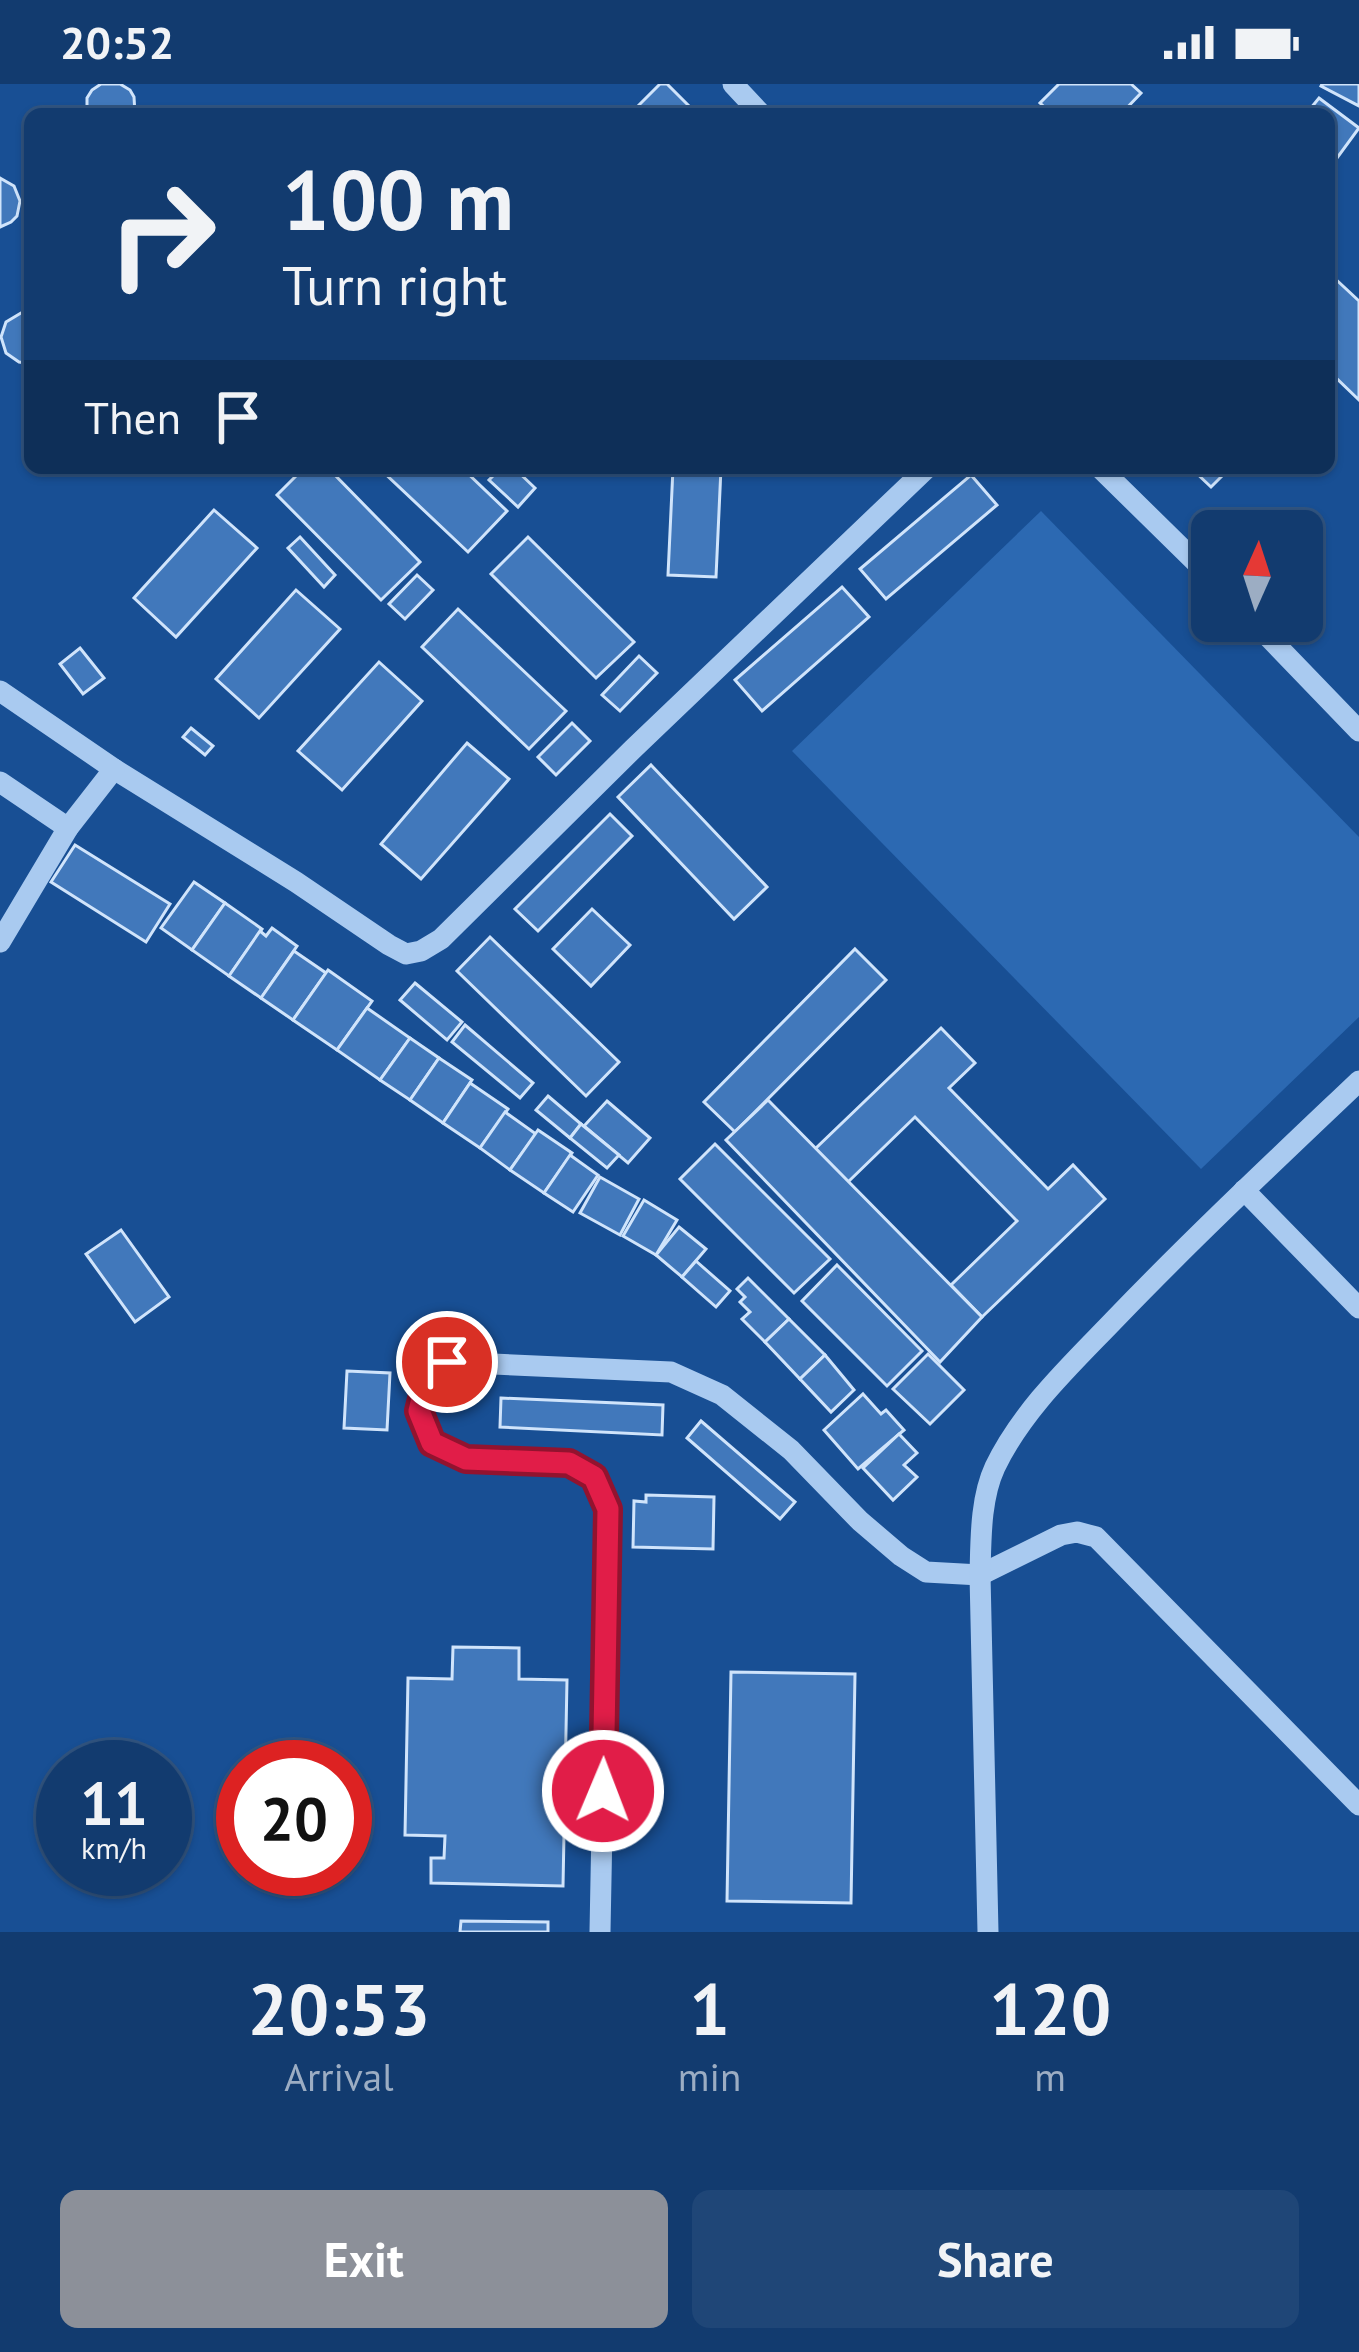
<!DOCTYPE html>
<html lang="en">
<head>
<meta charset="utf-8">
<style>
	body { margin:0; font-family:"PT Sans",sans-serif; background:#1f4677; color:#f1f3f6; height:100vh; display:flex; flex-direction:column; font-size:45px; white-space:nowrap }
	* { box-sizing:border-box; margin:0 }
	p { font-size:39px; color:#9cadc3 }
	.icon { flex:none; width:66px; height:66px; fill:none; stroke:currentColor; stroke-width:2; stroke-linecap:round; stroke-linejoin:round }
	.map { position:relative; height:1848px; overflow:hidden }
	.panel { display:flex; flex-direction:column; background:#123b6f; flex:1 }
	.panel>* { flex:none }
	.hud { position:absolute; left:24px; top:24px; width:1311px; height:366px; border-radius:18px; box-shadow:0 3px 9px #0004,0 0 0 3px #315582; background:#123b6f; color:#f1f3f6; overflow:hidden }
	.needle { width:78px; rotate:3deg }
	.fabs { position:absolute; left:1191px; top:426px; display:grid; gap:24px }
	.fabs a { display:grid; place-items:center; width:132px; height:132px; border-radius:18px; background:#123b6f; box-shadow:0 3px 9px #0004,0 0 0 3px #315582; font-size:60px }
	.speed { position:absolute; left:36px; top:1656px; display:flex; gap:24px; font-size:60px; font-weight:700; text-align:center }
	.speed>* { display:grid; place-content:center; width:156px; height:156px; border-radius:50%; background:#123b6f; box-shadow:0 3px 9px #0004,0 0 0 3px #315582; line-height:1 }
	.speed small { font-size:30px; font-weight:400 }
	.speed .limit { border:18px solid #d22; background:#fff; color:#111 }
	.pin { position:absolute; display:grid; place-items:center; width:102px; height:102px; color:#fff; margin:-51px; border:6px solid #fff; border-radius:50%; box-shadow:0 3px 12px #0007 }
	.me { position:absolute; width:132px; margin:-66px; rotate:1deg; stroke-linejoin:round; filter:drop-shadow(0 0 9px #0008) }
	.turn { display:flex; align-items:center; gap:42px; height:252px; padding:0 60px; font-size:54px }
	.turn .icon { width:156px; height:156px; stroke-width:2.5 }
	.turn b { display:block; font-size:84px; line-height:102px }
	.then { display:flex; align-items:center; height:114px; padding:0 60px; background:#0003; gap:24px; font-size:45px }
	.eta { display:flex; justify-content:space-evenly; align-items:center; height:204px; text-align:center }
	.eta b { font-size:72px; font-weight:700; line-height:84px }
	.primary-button { display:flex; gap:24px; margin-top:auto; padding:24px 60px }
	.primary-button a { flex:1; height:138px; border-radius:18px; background:#8c9099; color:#fff; font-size:48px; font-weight:700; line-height:138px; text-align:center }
	.primary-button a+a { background:#1f4677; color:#f1f3f6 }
	.status { display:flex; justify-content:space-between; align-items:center; height:84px; padding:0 60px; background:#123b6f; direction:ltr }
	.status svg { height:33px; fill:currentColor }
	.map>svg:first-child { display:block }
	.green { fill:#2c69b2 }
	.building { fill:#4178bb; stroke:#d0e4fb; stroke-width:3 }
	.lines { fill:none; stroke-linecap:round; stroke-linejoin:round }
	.minor { stroke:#a9caf0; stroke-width:21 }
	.route-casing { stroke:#92132f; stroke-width:30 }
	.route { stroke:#e11d48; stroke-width:21 }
</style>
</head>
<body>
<div class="status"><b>20:52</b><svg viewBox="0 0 49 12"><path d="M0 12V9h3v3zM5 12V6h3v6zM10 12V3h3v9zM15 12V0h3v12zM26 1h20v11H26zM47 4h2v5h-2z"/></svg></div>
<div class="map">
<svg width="1359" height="1848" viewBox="0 0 1359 1848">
	<rect width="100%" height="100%" fill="#184f94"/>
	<polygon class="green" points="1041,427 1359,753 1359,933 1201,1085 792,667"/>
	<g class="building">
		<polygon points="120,0 130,6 134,13 135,30 87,30 87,14 92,6 101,0"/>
		<polygon points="660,0 667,0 697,30 630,30"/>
		<polygon points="1059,0 1131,0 1141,9 1121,30 1052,30 1040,19"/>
		<polygon points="1322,0 1359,0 1359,22 1321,2"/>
		<polygon points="1319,14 1359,44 1329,85 1329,30 1306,30"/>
		<polygon points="0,94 14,102 20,117 17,132 11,138 0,143"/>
		<polygon points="1329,189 1359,217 1359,316 1329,287"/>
		<polygon points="21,229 30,230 30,278 26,279 19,278 6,269 1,253 6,238"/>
		<polygon points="304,384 328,384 420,478 381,516 277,411"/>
		<polygon points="379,384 462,384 507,427 468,468"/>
		<polygon points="501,384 514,384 535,404 518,423 489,396"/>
		<polygon points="673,384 721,384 716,493 668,491"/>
		<polygon points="1191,384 1230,384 1211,403"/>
		<polygon points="971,391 997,421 886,515 860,485"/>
		<polygon points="214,426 257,464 176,553 134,514"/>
		<polygon points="300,453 335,491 324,503 288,464"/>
		<polygon points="528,453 634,558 596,594 491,490"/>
		<polygon points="417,491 433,506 405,535 389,520"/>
		<polygon points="842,503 869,533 762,627 735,596"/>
		<polygon points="296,506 340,545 259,634 216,595"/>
		<polygon points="458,525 566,627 529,665 422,563"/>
		<polygon points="80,564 104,594 83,610 60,580"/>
		<polygon points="639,572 657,589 620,627 602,611"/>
		<polygon points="379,578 422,617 342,706 298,667"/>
		<polygon points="572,639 590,657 556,691 538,673"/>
		<polygon points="191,644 213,662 205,671 183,653"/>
		<polygon points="467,659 509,695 421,795 381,760"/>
		<polygon points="651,681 767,803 734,835 618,713"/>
		<polygon points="610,730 632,752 538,847 515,825"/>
		<polygon points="75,761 170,820 146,858 51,798"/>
		<polygon points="194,798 225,819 192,866 161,844"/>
		<polygon points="225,819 262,845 229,892 192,866"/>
		<polygon points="592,825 630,861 591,902 553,865"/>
		<polygon points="272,844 297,862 261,914 229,892 260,847 266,852"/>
		<polygon points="490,853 619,978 586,1012 457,887"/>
		<polygon points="855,865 886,896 735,1048 704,1018"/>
		<polygon points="294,867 326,889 293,936 261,914"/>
		<polygon points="328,886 372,917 337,966 293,936"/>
		<polygon points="415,899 462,938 447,956 400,916"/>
		<polygon points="367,924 410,954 380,996 337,966"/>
		<polygon points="465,941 533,999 520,1014 452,958"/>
		<polygon points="941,944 975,979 949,1004 1048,1105 1073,1081 1105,1115 982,1233 951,1201 1017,1137 915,1033 848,1098 815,1065"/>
		<polygon points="410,954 439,974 410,1016 380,996"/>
		<polygon points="439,974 472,996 443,1039 410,1016"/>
		<polygon points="470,999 508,1025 480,1064 443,1039"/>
		<polygon points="548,1012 581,1040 570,1054 536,1026"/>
		<polygon points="768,1016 982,1233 940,1278 726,1056"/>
		<polygon points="607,1017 650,1054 628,1079 584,1042"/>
		<polygon points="505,1028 536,1050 510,1086 480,1064"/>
		<polygon points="581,1040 619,1071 607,1084 570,1054"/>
		<polygon points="538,1046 572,1069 544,1109 510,1086"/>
		<polygon points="715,1060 830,1175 794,1209 680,1095"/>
		<polygon points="570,1071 598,1091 573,1128 544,1109"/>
		<polygon points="600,1093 639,1115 620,1151 580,1129"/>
		<polygon points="644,1116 677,1136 656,1171 623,1152"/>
		<polygon points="679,1143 706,1165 682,1193 656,1171"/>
		<polygon points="121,1146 169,1213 135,1238 86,1170"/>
		<polygon points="696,1177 730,1207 716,1223 682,1193"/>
		<polygon points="837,1181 922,1267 887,1302 802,1217"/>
		<polygon points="748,1194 789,1235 765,1258 742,1235 750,1228 740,1218 745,1213 737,1205"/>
		<polygon points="789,1235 825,1271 800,1295 765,1258"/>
		<polygon points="928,1270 964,1306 930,1340 893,1305"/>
		<polygon points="825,1271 854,1306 831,1328 800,1295"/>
		<polygon points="347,1287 390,1289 387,1346 344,1344"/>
		<polygon points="863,1310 881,1330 886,1326 904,1346 858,1385 824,1346"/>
		<polygon points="501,1314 663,1321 662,1351 500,1343"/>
		<polygon points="701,1337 795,1418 780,1435 687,1354"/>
		<polygon points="899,1350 917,1369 904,1381 917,1393 893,1416 863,1384"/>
		<polygon points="646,1411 714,1413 713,1465 633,1463 634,1417 646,1418"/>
		<polygon points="453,1563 519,1564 519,1595 567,1596 563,1802 431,1799 431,1774 444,1774 445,1752 405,1751 408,1594 452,1595"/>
		<polygon points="731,1588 855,1590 851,1819 727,1817"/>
		<polygon points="461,1837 548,1838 548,1848 460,1848"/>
	</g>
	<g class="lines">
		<g class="minor">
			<polyline points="733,0 761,30"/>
			<polyline points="1100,384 1212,494"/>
			<polyline points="1253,537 1359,647"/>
			<polyline points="0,607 114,685 296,798 389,861 406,870 421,867 441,855 633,665 927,384"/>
			<polyline points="0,698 68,744"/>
			<polyline points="0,858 68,744 114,685"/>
			<polyline points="1244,1106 1359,1224"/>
			<polyline points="600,1848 608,1425 594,1393 569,1379 466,1375 432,1359 419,1327 427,1291 447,1278 671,1288 722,1311 791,1366 860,1437 901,1472 926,1488 980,1491 1061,1451 1077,1448 1096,1453 1359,1721"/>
			<path d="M988,1848L980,1491C981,1457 980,1415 995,1383C1023,1325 1072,1280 1116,1234C1195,1152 1277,1075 1359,997"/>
		</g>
	</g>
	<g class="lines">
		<g class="route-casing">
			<polyline id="route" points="447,1278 428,1291 419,1327 432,1359 466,1375 569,1379 594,1393 608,1425 603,1707"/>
		</g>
		<use href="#route" class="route"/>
	</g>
</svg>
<div class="fabs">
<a><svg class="needle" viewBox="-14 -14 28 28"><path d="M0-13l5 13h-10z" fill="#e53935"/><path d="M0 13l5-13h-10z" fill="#9cadc3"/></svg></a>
</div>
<div class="speed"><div>11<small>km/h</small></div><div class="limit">20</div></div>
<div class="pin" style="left:447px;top:1278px;background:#d93025"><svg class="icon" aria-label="arrive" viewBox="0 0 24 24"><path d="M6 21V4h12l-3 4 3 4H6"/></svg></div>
<svg class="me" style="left:603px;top:1707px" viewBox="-20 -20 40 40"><circle r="17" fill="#e11d48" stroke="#fff" stroke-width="3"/><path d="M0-11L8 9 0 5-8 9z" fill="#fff"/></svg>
<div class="hud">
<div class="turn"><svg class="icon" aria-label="right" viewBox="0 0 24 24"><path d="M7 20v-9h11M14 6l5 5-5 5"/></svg><div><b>100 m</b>Turn right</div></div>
<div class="then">Then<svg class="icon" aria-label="arrive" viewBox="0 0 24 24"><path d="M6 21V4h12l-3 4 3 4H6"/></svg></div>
</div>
</div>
<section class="panel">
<div class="eta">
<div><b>20:53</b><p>Arrival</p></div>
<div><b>1</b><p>min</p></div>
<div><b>120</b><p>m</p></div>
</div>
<div class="primary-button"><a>Exit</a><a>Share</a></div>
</section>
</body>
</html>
